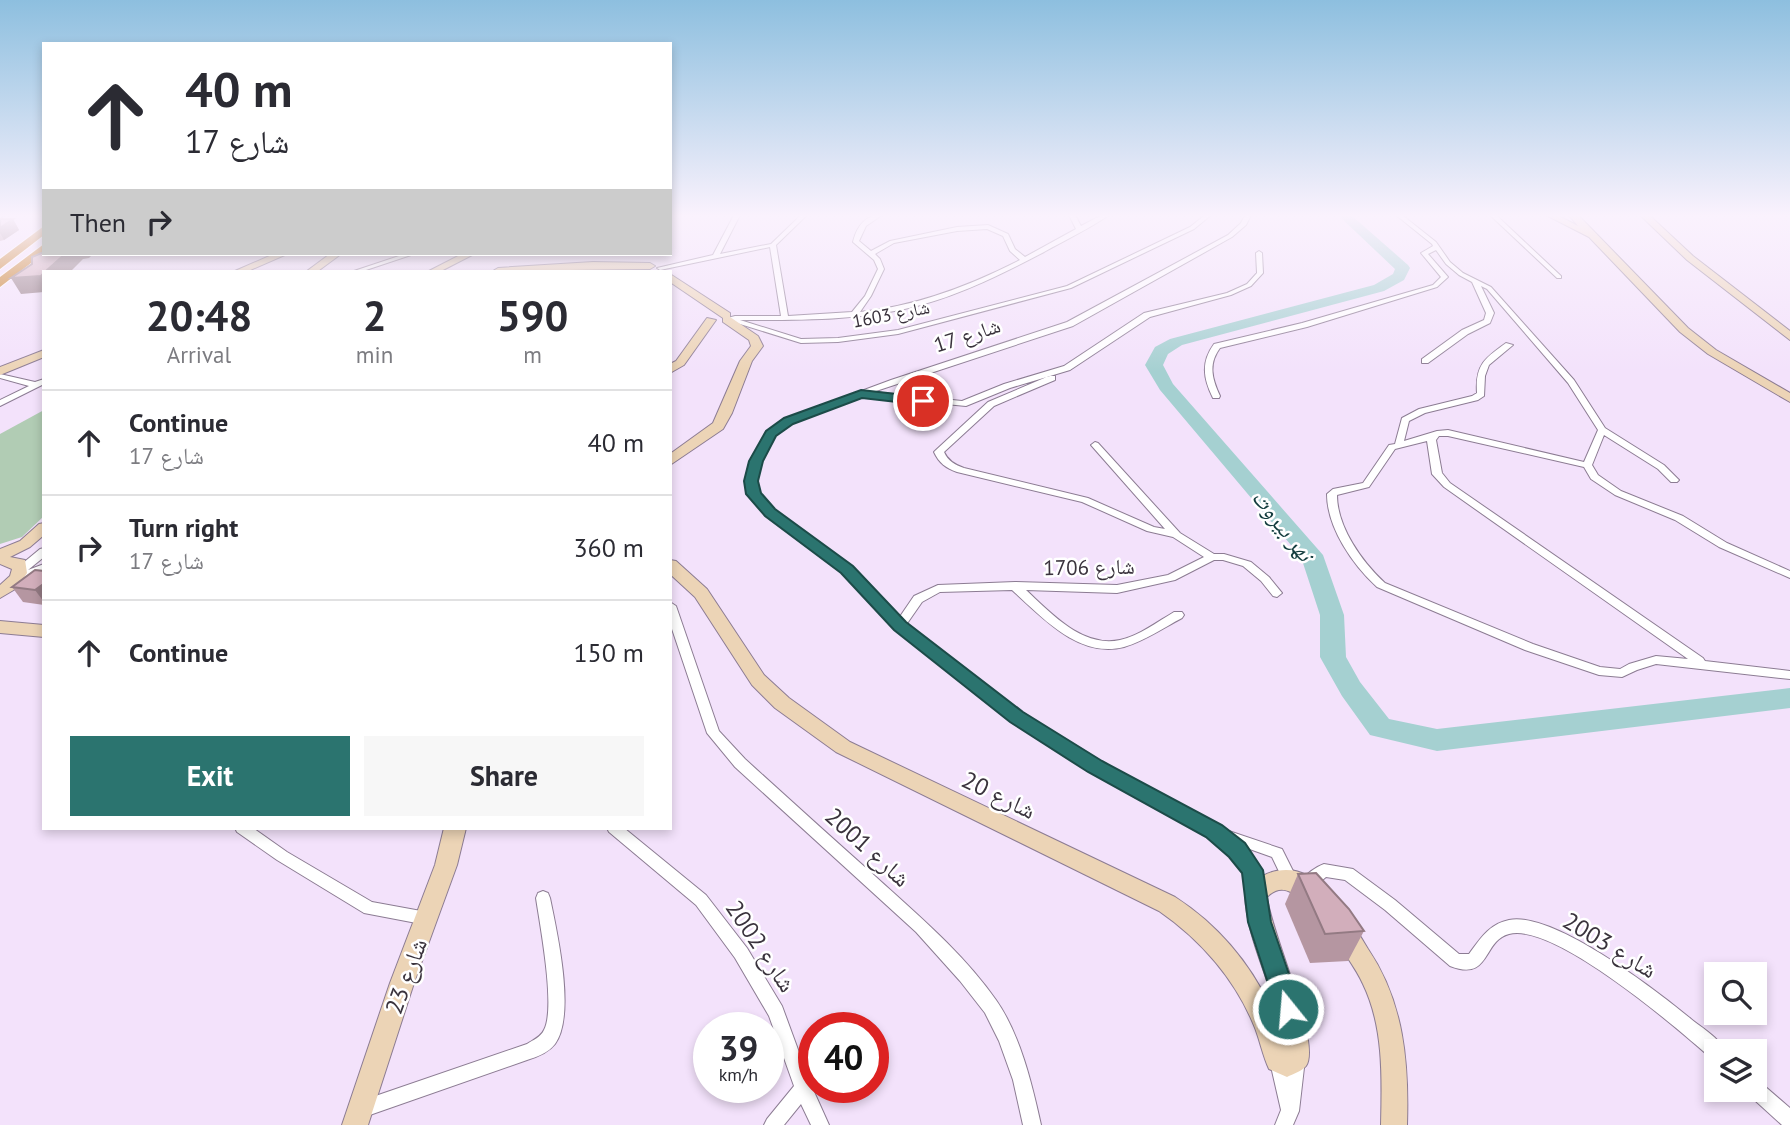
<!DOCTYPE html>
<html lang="en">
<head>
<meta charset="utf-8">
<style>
	body { margin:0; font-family:"PT Sans","Noto Naskh Arabic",sans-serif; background:#f7f7f7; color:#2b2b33; height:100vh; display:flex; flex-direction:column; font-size:26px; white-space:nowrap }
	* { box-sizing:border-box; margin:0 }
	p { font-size:23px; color:#7c7c81 }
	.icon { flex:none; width:38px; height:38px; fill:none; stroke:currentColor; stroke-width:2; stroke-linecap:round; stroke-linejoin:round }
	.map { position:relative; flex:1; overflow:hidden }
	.side { position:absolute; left:42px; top:270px; width:630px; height:560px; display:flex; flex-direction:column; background:#fff; border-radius:0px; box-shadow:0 4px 10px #0003 }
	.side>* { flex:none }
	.hud { position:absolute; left:42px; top:42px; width:630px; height:214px; border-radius:0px; box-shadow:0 4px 10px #0003; background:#fff; color:#2b2b33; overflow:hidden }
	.tools { position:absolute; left:1704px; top:962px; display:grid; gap:14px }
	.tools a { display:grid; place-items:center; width:63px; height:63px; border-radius:0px; background:#fff; box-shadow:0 4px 10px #0003; font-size:35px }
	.speed { position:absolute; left:693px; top:1012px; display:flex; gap:14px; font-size:35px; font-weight:700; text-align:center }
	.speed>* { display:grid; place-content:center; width:91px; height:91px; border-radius:50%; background:#fff; box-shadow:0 4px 10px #0003; line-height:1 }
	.speed small { font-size:18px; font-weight:400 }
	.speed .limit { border:10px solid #d22; background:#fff; color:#111 }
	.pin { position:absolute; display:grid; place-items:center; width:60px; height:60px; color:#fff; margin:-30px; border:4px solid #fff; border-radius:50%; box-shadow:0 2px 7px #0007 }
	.me { position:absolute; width:77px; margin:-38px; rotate:343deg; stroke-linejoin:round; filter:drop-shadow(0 0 5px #0008) }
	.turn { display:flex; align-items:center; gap:24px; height:147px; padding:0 28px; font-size:32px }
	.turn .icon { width:91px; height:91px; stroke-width:2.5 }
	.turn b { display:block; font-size:49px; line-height:60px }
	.then { display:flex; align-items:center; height:66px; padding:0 28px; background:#0003; gap:14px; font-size:26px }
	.eta { display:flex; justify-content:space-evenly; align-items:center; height:119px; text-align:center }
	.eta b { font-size:42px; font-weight:600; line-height:49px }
	.primary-button { display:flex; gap:14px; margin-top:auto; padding:14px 28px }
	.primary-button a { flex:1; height:80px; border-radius:0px; background:#2b746f; color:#fff; font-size:28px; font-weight:600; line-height:80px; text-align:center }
	.primary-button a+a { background:#f7f7f7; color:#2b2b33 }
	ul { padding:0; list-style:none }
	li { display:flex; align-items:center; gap:21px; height:105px; padding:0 28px; border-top:2px solid #e1e1e2 }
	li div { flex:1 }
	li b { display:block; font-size:26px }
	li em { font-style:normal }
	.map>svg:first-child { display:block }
	.green { fill:#b1ccb4 }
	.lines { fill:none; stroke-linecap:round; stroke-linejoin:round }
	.river { fill:#a5d0d1; fill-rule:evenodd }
	.street-casing { stroke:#8c7c93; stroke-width:2 }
	.secondary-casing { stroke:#8c7c93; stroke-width:2 }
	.highway-casing { stroke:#fff; stroke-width:2 }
	.street { fill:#fff; fill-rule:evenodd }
	.secondary { fill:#ecd4b6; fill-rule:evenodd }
	.highway { fill:#c16f0a; fill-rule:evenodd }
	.wall { fill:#b596a1 }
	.shaded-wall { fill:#937a83 }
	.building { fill:#d2aebb; stroke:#937a83; stroke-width:2 }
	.route { fill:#2b746f; stroke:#1c4b48; stroke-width:2 }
	.labels { text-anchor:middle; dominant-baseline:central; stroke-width:5; stroke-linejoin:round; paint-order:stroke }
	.far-street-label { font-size:18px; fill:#3a333d; stroke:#fff }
	.street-label { font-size:21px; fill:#3a333d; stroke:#fff }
	.water-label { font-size:23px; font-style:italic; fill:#133c3e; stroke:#fff }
	.near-street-label { font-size:24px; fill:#3a333d; stroke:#fff }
</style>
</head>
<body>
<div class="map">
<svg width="1790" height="1125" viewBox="0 0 1790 1125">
	<rect width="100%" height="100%" fill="#f3e2fb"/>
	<polygon class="green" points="44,410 44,516 22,537 0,544 0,434"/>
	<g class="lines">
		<polygon class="river" points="1338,215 1351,215 1408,265 1410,268 1404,280 1384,291 1182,345 1168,354 1163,365 1173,384 1323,555 1344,615 1346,657 1360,682 1389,719 1437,729 1790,688 1790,708 1437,751 1370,735 1342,696 1320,657 1320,615 1301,557 1160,390 1145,365 1155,347 1170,339 1374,285 1393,274 1395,269"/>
		<g class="street-casing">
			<g id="street">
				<polygon points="0,215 5,215 0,218"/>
				<path d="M734,215H740L720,254L771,244L801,215H807L776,245L788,316L852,312L865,296L878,269L874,260L853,242C857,226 865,215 882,215L866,226L859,241L871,251L890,241L957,227L988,225L1008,234L1015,249L1025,257L1076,229L1069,215H1075L1081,226L1102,215H1109C1089,229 1065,240 1044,252C1004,273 964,293 921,305C862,321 800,320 740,320L801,339L838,338L898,330L1067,286L1190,227L1205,215H1211L1194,229L1071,288L898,334L838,342L801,343L724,319L735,316H781L770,247L660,270L657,268L713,255ZM987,229L1003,236L1010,251L1020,260C969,286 917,306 860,312L871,296L884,269L880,259L875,254L894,243L957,231Z"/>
				<path d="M1245,215H1251L1246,225L1232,237L1073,326L873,392L962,401L1004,384L1064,366L1144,313L1227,293L1247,284L1257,273L1256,253L1259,251L1262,253L1263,273L1251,286L1231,295L1150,317L1070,370L1010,388L966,406L863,396L792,423L774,436L768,446L757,472L756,488L773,511L851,567L899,618L914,596L938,585L1015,582L1117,585L1168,575L1204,557L1173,537L1147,531L1082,502L957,472C946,468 939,463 934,452L936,450L988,402L1049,376H1055V380L994,406L944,452C948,461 955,465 964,468L1088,498L1154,527L1165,529L1091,445L1095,442L1098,443L1180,533L1214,554H1224L1251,562L1269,577L1282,593L1277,597L1273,596L1261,581L1243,566L1223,560H1214L1175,580L1117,593L1026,590C1051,613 1082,648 1120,640C1139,636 1157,622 1174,612H1182L1184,615L1182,618C1163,628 1145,641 1124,647C1079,659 1042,617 1012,590L940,592L922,602L906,625L1021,714L1100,762L1220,828L1282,849L1297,879L1295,884L1290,885L1285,884L1272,857L1244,847C1255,860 1266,882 1260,899L1255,901L1250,899C1246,890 1246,880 1243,871C1238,855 1222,845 1209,835L1090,770L1013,720L896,629L843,571L767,515L746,488L747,472L760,446L768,432L786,419L891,380L1067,322L1228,235L1241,223Z"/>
				<path d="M1396,215H1402L1436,242L1450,262L1463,273L1491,287L1574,380L1605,428L1664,465L1679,480L1677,482H1671L1658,469L1604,435L1592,465L1598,475L1621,491L1683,516L1727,543L1790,571V578L1719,547L1675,520L1615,495L1591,479L1584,467L1448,436H1439L1436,440L1442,473L1450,483L1703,658L1705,661L1790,671V679L1656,664L1637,670L1622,677L1599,675L1525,650L1377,587C1353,565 1327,528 1327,494L1333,489L1363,483L1389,445L1395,444L1402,418L1419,409L1472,396L1477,393C1475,365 1485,358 1506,343L1513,345L1489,365L1485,376L1484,396L1478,400L1425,413L1409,421L1404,441L1437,431L1448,430L1584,462L1598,430L1568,383L1487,289L1481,286L1494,313L1490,323L1468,334L1428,363H1422V359L1462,330L1484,320L1486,313L1472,282L1459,275L1446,264L1436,250L1428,254L1448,277L1437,287L1307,327L1220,348C1208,364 1212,379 1220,396L1219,398H1213C1203,378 1201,362 1214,344L1302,323L1433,285L1441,277L1421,253L1433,246L1432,244ZM1427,441L1432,474L1444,487L1688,659L1656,656L1629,664L1620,669L1600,667L1533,644L1385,583C1362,562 1337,527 1337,495L1369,487L1395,449Z"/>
				<polygon points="1490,215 1496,215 1561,276 1561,278 1557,278"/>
				<polygon points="405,254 414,254 363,271 354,271"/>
				<polygon points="0,374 35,382 44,379 44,384 0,406 0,400 29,386 0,378"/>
				<polygon points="44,548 44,557 28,570 44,564 44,571 21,580 13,580 12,578 20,573 16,570 17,568 40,549"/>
				<path d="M670,602L676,606L719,731L745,759C789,799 832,838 876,877C918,915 963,953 996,1000C1020,1034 1032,1084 1041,1125H1023L1013,1080L999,1041L985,1013L960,981L916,932L735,767L707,733L670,623Z"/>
				<polygon points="235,828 253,828 287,852 372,902 432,913 435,918 432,923 427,925 364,913 277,860 237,832"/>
				<polygon points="607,828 624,828 706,895 747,948 782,1006 811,1085 829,1125 811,1125 801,1104 784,1125 764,1125 767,1119 794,1086 769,1016 735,958 696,905 609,832"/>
				<path d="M1324,864L1353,869L1395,900L1459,954H1469C1480,939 1489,924 1509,920C1553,911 1656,990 1691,1019C1702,1028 1720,1038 1725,1052H1717V1060L1711,1058C1677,1028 1554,922 1509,934C1482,941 1491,982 1450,966L1385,910L1345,880L1326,877L1314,887L1309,889L1304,887L1302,882C1305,874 1316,867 1324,864Z"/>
				<path d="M543,891L548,893L550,898C557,932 576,1015 555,1044C548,1053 537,1057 527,1060L364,1117L358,1114L355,1108L358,1102L527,1044C533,1040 541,1037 544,1030C556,1008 540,925 536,898L538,893Z"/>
				<polygon points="1296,1050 1302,1053 1305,1059 1299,1111 1293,1125 1275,1125 1281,1110 1270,1062 1273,1056 1279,1053 1285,1056 1287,1061 1290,1053"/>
				<polygon points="1755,1080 1761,1083 1790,1108 1790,1125 1782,1125 1749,1095 1747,1090 1755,1090"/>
			</g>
		</g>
		<g class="secondary-casing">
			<g id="secondary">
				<polygon points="1546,215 1557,215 1578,226 1569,215 1578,215 1688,328 1716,350 1790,393 1790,402 1708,354 1680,332 1589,237"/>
				<polygon points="1640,215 1649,215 1693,256 1790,331 1790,340 1687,260"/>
				<polygon points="274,254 287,254 248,271 235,271"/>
				<polygon points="330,254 341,254 318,271 307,271"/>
				<polygon points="462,254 474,254 441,271 429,271"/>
				<polygon points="593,262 650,263 655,266 650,269 493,271 498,268"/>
				<polygon points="670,274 730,313 730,317 758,336 763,346 752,361 732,413 723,429 670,465 670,454 713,423 740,361 751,346 749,340 723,322 723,318 670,282"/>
				<polygon points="707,318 716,320 684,365 670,373 670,364 676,361"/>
				<polygon points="44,350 44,357 0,375 0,367"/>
				<polygon points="44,523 44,535 30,547 10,557 25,560 27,573 17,588 0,598 0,585 10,576 12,569 0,564 0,549 20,541 39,524"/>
				<path d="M670,560L676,561L707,589L764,675L789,698L850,742L1175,897C1223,928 1258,973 1279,1026C1272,981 1247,941 1245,895C1259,864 1308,860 1323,893L1320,900L1312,903C1295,897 1284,880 1267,897C1270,931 1322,1043 1306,1066C1302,1071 1293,1074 1287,1077L1269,1069C1263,1056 1260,1041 1255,1028C1236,980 1201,940 1159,911L836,752L775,708L752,685L695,597L670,574Z"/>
				<polygon points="0,621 44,625 44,637 0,633"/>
				<polygon points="444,828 466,828 457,865 414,983 368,1125 342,1125 390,983 435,865"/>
				<path d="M1344,921C1356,926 1361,938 1368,949C1404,1002 1409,1063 1407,1125H1381C1382,1079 1384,1027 1363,984C1355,966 1341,950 1332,932L1336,924Z"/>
			</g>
		</g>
		<g class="highway-casing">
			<g id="highway">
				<polygon points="44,226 44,235 0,269 0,259"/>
				<polygon points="44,244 44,253 0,287 0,277"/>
			</g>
		</g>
		<use href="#street" class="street"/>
		<use href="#secondary" class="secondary"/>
		<use href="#highway" class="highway"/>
	</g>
	<g class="wall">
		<polygon points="0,219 13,219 19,230 4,240 0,241"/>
		<polygon points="44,571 44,605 23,602 12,587"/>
		<polygon points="1298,874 1364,931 1348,961 1310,963 1285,904"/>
	</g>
	<g class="shaded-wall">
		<polygon points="13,219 19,230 4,240 0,233 0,228"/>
		<polygon points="65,254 93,254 89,258 83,259 71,271 46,271"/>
		<polygon points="44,273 44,292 21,294 11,278"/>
		<polygon points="42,585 44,587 44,602 35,590"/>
	</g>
	<g class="building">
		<polygon points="0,219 13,219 0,228"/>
		<polygon points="44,252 44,254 65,254 46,271 44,271 44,273 41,276 11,278 32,264 32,257"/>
		<polygon points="35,570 44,571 44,585 42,585 35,590 12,587"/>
		<polygon points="1316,873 1349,909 1364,931 1325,934 1298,874"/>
	</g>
	<linearGradient id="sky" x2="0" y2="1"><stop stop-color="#8dbfdf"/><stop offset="0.58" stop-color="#faf2fd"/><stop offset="1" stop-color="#faf2fd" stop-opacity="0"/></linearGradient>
	<rect width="1790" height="372" fill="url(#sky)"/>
	<polygon class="route" points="861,390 923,397 929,401 923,405 862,398 793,424 776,436 763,461 758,481 761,493 775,509 853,566 906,622 1023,712 1102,761 1222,825 1245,843 1263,870 1271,922 1301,1009 1297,1017 1288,1021 1279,1017 1248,922 1242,873 1229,857 1206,837 1088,772 1010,722 894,630 841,573 765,516 746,494 744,481 749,461 766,431 784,418"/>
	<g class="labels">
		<g class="far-street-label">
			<text transform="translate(891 314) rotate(-11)">شارع 1603</text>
		</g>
		<g class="street-label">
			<text transform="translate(967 335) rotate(-18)">شارع 17</text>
			<text transform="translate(1089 567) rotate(-1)">شارع 1706</text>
		</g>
		<g class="water-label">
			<text transform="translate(1283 525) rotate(52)">نهر بيروت</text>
		</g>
		<g class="near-street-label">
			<text transform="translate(999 795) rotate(26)">شارع 20</text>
			<text transform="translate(868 847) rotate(42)">شارع 2001</text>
			<text transform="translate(1610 945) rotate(31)">شارع 2003</text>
			<text transform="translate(761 946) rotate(56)">شارع 2002</text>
			<text transform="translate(406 976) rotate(-70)">شارع 23</text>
		</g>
	</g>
</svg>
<div class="tools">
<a><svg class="icon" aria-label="search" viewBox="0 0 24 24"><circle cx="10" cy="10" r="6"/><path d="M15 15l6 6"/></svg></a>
<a><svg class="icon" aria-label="layers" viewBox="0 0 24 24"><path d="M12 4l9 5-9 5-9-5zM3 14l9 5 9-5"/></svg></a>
</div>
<div class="speed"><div>39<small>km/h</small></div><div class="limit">40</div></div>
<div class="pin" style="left:923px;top:401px;background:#d93025"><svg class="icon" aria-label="arrive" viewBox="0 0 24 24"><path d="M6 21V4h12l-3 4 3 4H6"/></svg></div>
<svg class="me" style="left:1288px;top:1009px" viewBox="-20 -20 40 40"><circle r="17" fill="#2b746f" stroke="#fff" stroke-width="3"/><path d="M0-11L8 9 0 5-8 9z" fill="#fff"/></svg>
<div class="hud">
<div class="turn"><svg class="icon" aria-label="ahead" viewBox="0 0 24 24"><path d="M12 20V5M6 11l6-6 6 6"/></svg><div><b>40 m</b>شارع 17</div></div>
<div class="then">Then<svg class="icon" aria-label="right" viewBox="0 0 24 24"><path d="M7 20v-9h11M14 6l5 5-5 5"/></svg></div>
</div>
<section class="side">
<div class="eta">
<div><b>20:48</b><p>Arrival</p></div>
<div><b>2</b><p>min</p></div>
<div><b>590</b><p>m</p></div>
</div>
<ul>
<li><svg class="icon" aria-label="ahead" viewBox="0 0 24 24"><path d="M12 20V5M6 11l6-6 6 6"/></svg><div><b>Continue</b><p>شارع 17</p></div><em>40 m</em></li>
<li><svg class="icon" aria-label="right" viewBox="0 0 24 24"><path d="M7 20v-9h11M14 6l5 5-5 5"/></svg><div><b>Turn right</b><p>شارع 17</p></div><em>360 m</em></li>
<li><svg class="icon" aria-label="ahead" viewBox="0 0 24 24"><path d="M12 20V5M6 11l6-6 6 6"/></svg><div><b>Continue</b></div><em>150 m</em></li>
</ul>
<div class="primary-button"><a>Exit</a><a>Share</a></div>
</section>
</div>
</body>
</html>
